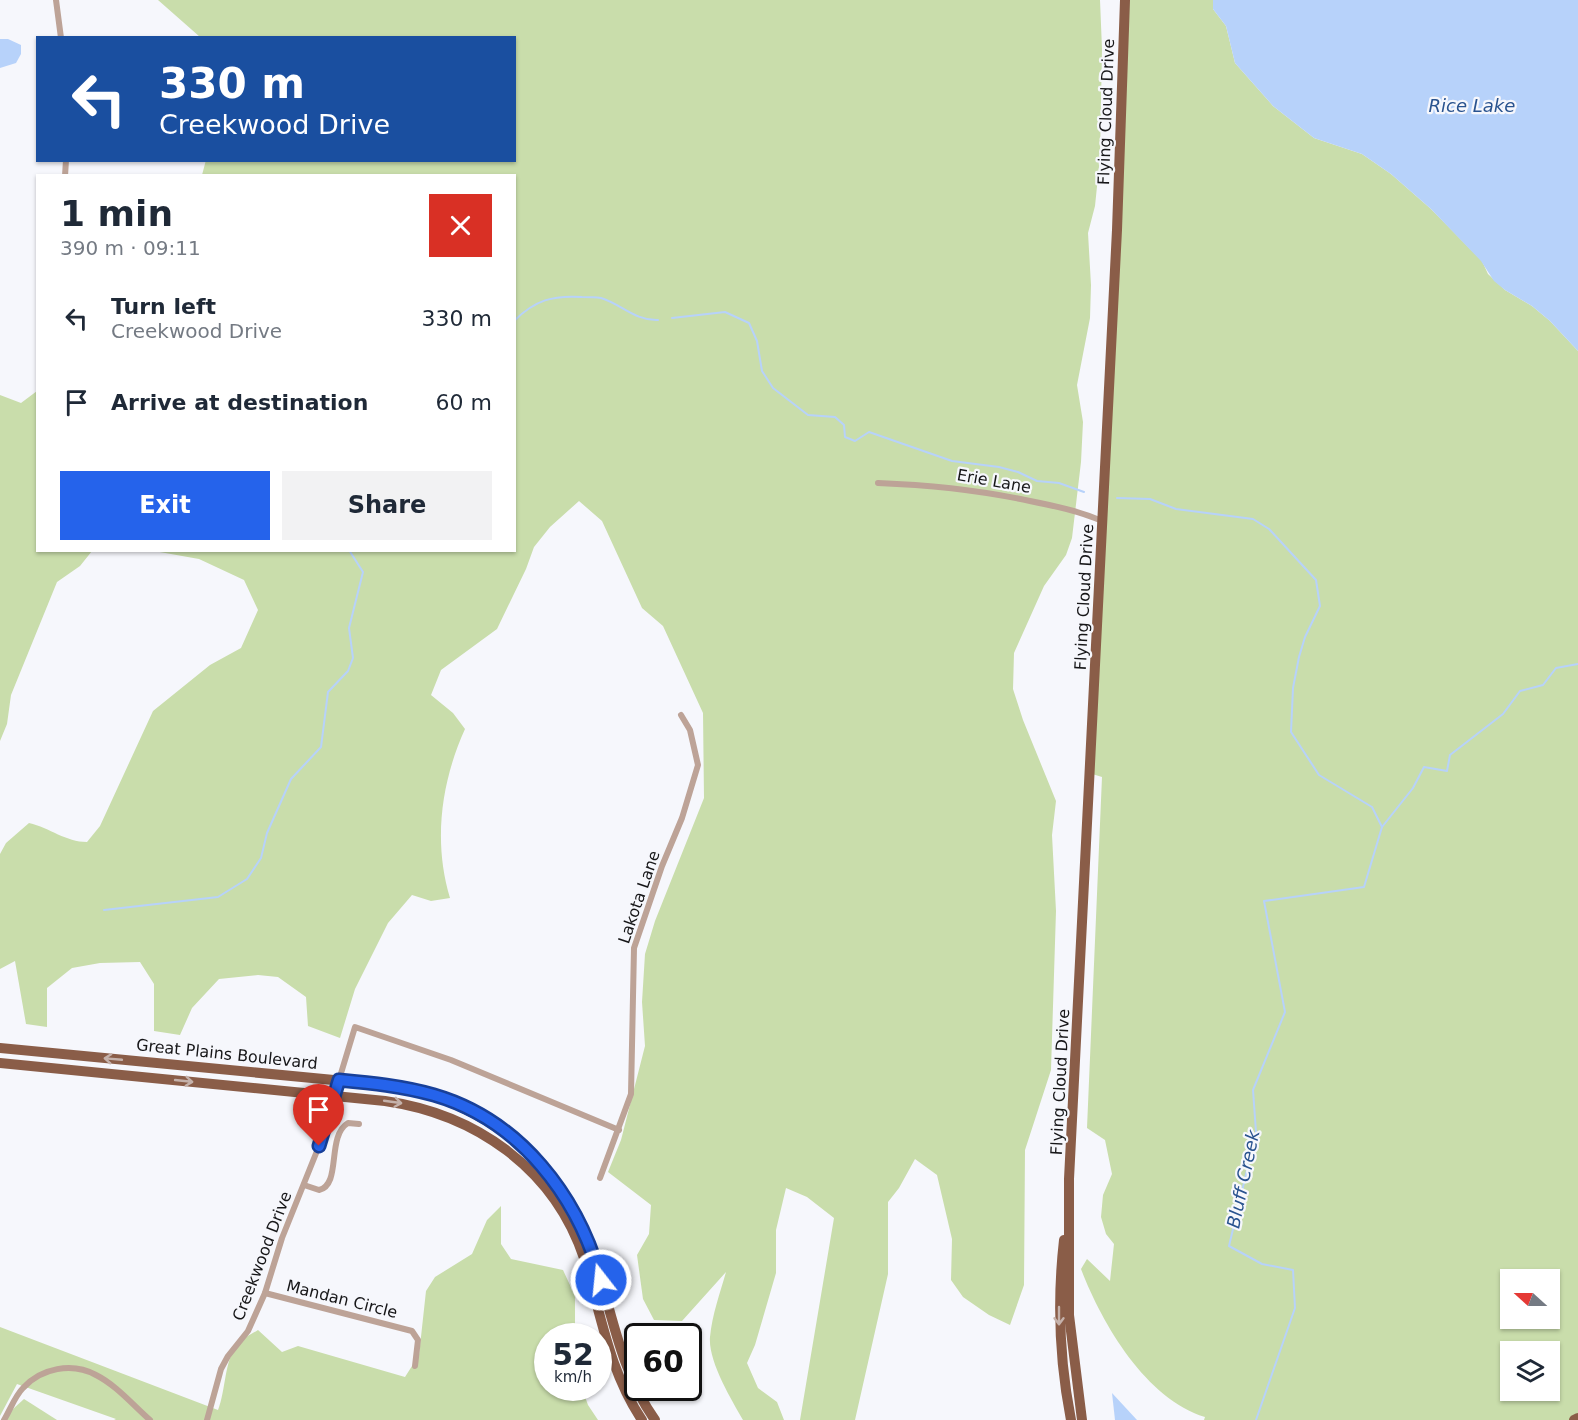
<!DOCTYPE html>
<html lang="en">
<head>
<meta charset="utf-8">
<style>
	body { margin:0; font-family:"DejaVu Sans",sans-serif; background:#f2f2f3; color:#1f2937; height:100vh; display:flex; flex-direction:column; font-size:22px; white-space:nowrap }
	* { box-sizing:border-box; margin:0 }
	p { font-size:20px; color:#747a83 }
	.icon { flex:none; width:33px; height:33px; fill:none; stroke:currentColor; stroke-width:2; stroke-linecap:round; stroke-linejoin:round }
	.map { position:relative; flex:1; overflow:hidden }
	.side { position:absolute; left:36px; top:174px; width:480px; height:378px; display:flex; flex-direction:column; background:#fff; border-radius:0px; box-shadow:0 2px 4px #0004 }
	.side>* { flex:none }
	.top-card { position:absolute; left:36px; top:36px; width:480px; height:126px; border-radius:0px; box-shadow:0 2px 4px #0004; background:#1a4fa0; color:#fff; overflow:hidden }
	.needle { width:39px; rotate:291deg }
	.buttons { position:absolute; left:1500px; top:1269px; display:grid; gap:12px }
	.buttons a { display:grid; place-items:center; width:60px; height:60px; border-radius:0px; background:#fff; box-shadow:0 2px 4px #0004; font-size:30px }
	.speed { position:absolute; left:534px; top:1323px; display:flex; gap:12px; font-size:30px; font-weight:700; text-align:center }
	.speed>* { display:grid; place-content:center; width:78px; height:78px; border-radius:50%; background:#fff; box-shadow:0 2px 4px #0004; line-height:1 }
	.speed small { font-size:15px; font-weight:400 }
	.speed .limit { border:3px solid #111; border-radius:9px; background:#fff; color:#111 }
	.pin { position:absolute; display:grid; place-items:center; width:51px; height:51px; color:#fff; margin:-62px -26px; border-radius:50% 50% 50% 0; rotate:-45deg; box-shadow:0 0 6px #0007 }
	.pin .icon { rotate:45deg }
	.me { position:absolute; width:66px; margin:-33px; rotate:344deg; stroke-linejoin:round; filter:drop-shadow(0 0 4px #0008) }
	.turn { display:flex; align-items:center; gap:21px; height:126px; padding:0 24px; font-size:27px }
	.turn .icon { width:78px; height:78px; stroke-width:2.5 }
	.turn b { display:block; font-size:42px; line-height:51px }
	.round { display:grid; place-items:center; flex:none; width:63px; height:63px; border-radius:0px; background:#f2f2f3 }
	.head { display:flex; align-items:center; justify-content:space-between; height:102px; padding:0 24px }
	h1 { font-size:36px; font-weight:600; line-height:45px }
	.action { display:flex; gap:12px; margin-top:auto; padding:12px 24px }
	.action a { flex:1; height:69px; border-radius:0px; background:#2563eb; color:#fff; font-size:24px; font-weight:600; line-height:69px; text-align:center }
	.action a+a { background:#f2f2f3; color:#1f2937 }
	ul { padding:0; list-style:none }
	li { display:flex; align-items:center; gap:18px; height:84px; padding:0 24px }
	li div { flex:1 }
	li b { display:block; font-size:22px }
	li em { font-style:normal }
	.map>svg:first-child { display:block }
	.green { fill:#c9ddab; fill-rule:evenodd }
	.water { fill:#b7d2fa }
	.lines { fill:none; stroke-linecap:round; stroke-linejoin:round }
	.stream { stroke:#b7d2fa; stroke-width:2 }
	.street { stroke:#bda397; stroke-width:6 }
	.primary { stroke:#8a5d48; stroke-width:10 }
	.oneway { stroke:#c5b2ab }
	.route-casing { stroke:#184099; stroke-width:15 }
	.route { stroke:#2563eb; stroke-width:10 }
	.labels { text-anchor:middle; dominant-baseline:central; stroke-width:4.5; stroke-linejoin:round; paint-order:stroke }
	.street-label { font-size:16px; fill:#161618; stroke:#f6f7fc }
	.water-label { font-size:18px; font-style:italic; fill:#29538f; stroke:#f6f7fc }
</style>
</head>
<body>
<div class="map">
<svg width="1578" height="1420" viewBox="0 0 1578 1420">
	<rect width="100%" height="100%" fill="#f6f7fc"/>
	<g class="green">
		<path d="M158,0H1100L1102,49L1100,157L1095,206L1088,233L1091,285L1090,318L1077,385L1083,422L1081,462L1072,538L1066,555L1044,586L1014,653L1013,689L1023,720L1056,801L1052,835L1056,911L1051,1070L1025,1150L1024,1285L1010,1325L989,1315L963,1297L951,1280L952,1239L937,1175L915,1159L899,1188L888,1202V1274L855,1420H800L834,1218L807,1197L786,1188L776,1230V1273L755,1345L747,1363L758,1388L777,1402L784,1420H743C731,1399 708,1361 710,1337C712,1315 720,1293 726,1272L682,1321L654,1320L643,1299L637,1255L649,1234L651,1205L608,1172L621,1140L645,1046L642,1002L645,954L655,921L704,798L703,713L663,626L642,608L602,521L579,501L550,527L534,547L526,569L497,629L441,670L431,695L453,713L465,729C441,782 433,842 450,898L431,901L412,895L388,923L355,989L340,1038L308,1026L306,997L278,977L258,975L219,979L192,1008L180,1035L154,1031V984L140,962L100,963L72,968L47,988V1027L26,1024L15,961L0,969V854L6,843L29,823C50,828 66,842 87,842L100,826L153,711L210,665L241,648L258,610L244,580L199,559L154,551L514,550V176L202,175L206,160H514V38L200,37Z"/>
		<path d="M1125,0H1213V9L1226,26L1235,63L1273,106L1314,138L1362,154L1391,174L1431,209L1482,261L1488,274L1505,290L1532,306L1550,321L1578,351V1420H1204L1205,1417C1146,1399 1102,1324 1081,1269L1087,1259L1110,1281L1114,1244L1106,1234L1101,1217L1103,1195L1112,1174L1105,1140L1087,1128L1102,777L1089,773ZM1510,1280H1550V1318H1510ZM1510,1352H1550V1390H1510Z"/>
		<polygon points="37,391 38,550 92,551 80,566 57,582 11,695 7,724 0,741 0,395 21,403"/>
		<path d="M501,1206V1244L511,1259L563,1270L575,1296V1336H548V1388H582L588,1405L598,1420H114L116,1419L17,1384L0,1416V1327L218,1410C226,1390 224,1362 237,1344C242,1338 252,1334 258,1330L282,1352L298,1346L405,1377L419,1355L426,1291L435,1277L472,1254L487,1220Z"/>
		<polygon points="24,1399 57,1420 6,1420 13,1409"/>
	</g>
	<g class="water">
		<polygon points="1213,0 1578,0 1578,351 1550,321 1532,306 1505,290 1494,281 1481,261 1431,209 1391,174 1362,154 1314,138 1273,106 1235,63 1226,26 1213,9"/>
		<polygon points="0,39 8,39 21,45 21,54 16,63 0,68"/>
		<polygon points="1112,1393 1137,1420 1115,1420"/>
	</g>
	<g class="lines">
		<g class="stream">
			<polyline points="672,318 725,312 749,323 757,341 762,371 773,388 808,415 835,417 844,425 845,437 855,441 869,432 952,461 999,467 1018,472 1037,481 1059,483 1084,492"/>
			<path d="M514,321C535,300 553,295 582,297C588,297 595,297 601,298C621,304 635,321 658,320"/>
			<polyline points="1117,498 1150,499 1176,509 1253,519 1269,529 1316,580 1320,606 1305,637 1299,657 1293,688 1291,732 1319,775 1372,807 1382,827"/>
			<polyline points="104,910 218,897 247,879 261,858 267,833 291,779 321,747 328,692 348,671 353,658 349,628 363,572 349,550"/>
			<polyline points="1256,1420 1295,1308 1293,1270 1262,1264 1229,1246 1256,1132 1253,1090 1285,1012 1264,901 1364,887 1382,827 1413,788 1424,767 1447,771 1450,755 1503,714 1520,691 1543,685 1556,668 1578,664"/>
		</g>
		<g class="street">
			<polyline points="56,0 61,38"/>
			<polyline points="65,176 66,160"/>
			<path d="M878,483C930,485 979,490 1030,501C1055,506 1079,511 1102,521"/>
			<polyline points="600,1178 631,1094 634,948 662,866 682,818 698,765 690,730 681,715"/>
			<path d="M304,1185L319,1190C342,1185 326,1136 348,1123L359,1124"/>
			<polyline points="265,1293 412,1331 418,1340 415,1366"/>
			<path d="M4,1420C10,1410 15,1396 23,1388C41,1368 72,1362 96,1375C116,1385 133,1405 150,1420"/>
			<polyline points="207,1420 221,1369 228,1356 248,1331 265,1293 282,1238 319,1146 355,1027 451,1060 619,1130"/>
		</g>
		<g class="primary">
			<path d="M0,1048L396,1086C488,1104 568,1167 595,1259C612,1314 621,1372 655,1420"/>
			<path d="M0,1063L385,1101C475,1114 554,1168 584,1258C601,1314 609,1371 642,1420"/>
			<path d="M1064,1240C1057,1302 1059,1359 1071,1420"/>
			<polyline points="1082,1420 1069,1315 1069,1179 1117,230 1125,0"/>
			<polyline points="1574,1420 1578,1418"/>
		</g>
	</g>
	<defs><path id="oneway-shaft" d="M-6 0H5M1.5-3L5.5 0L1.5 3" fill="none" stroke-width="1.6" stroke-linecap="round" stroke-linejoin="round" transform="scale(1.5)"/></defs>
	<g class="oneway">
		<use href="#oneway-shaft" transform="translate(113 1059) rotate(-175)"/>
		<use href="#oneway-shaft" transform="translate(184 1081) rotate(6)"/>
		<use href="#oneway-shaft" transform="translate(393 1102) rotate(8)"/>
		<use href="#oneway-shaft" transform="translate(1059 1316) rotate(90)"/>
	</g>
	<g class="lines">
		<g class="route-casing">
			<path id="route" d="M319,1146L339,1080C371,1083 402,1086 434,1095C520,1120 578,1196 601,1280"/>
		</g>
		<use href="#route" class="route"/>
	</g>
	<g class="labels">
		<g class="street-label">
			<text transform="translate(1106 112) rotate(-88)">Flying Cloud Drive</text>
			<text transform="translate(994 481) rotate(10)">Erie Lane</text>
			<text transform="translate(1084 597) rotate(-87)">Flying Cloud Drive</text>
			<text transform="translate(639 897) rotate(-71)">Lakota Lane</text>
			<text transform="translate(227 1054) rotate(6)">Great Plains Boulevard</text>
			<text transform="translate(1060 1082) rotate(-87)">Flying Cloud Drive</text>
			<text transform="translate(262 1256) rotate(-69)">Creekwood Drive</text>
			<text transform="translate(342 1299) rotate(14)">Mandan Circle</text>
		</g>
		<g class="water-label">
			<text x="1472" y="105">Rice Lake</text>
			<text transform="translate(1243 1179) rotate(-78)">Bluff Creek</text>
		</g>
	</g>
</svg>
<div class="buttons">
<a><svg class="needle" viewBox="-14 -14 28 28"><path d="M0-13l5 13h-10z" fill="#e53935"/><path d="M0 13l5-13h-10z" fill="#747a83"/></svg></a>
<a><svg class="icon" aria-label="layers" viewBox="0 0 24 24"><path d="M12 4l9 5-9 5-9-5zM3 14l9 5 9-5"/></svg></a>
</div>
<div class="speed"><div>52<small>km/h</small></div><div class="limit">60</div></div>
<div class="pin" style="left:319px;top:1146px;background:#d93025"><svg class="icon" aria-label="arrive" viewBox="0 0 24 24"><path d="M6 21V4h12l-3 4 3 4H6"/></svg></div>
<svg class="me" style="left:601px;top:1280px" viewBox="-20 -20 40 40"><circle r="17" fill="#2563eb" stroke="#fff" stroke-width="3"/><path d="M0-11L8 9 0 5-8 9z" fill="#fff"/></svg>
<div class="top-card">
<div class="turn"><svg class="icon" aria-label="left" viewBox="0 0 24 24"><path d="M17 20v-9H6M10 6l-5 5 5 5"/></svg><div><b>330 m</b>Creekwood Drive</div></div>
</div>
<section class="side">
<div class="head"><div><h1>1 min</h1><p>390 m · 09:11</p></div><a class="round" style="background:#d93025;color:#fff"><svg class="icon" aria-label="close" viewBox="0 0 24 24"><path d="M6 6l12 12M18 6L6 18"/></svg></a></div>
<ul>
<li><svg class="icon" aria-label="left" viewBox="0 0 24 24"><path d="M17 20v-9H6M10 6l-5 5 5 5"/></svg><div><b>Turn left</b><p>Creekwood Drive</p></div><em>330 m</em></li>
<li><svg class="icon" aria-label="arrive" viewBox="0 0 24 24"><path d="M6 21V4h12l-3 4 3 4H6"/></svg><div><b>Arrive at destination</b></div><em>60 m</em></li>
</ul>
<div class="action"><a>Exit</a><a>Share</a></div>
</section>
</div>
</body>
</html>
